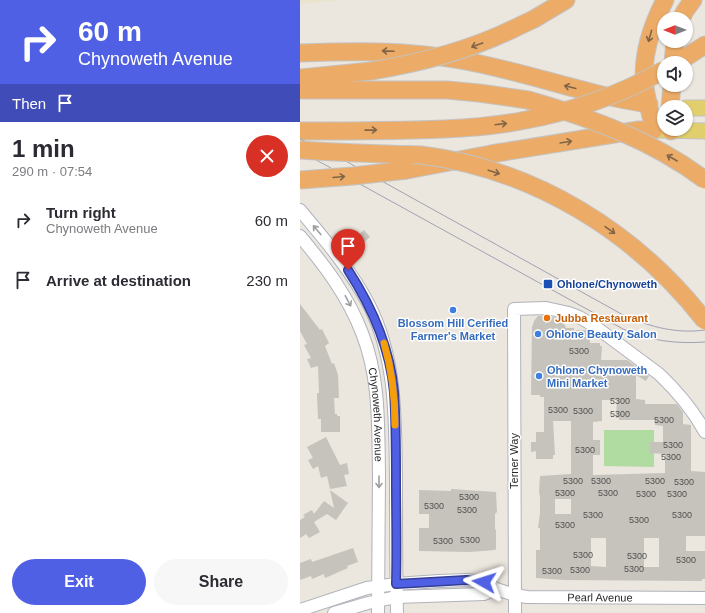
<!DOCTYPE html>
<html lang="en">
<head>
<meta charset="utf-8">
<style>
	body { margin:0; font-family:Helvetica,sans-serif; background:#f7f7f7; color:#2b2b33; height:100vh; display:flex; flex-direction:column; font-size:15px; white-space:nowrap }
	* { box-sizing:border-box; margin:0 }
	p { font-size:13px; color:#7c7c81 }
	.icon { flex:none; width:22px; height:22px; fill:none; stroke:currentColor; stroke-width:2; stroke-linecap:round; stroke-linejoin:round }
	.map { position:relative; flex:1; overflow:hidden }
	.details { display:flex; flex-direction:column; background:#fff; width:300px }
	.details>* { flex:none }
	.top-card { background:#5060e5; color:#fff; overflow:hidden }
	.needle { width:26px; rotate:270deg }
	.tools { position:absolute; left:357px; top:12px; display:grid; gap:8px }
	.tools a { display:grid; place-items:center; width:36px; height:36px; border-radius:50%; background:#fff; box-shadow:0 1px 3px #0004; font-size:20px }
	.pin { position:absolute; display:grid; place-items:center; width:34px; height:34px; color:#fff; margin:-41px -17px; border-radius:50% 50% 50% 0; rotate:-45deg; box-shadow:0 0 4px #0007 }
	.pin .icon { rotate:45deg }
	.me { position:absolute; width:44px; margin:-22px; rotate:276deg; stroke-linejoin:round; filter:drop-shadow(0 0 3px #0008) }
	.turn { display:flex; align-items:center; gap:14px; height:84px; padding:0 12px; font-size:18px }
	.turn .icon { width:52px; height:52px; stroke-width:2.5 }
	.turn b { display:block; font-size:28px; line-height:34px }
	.then { display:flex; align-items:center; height:38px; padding:0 12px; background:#0003; gap:8px; font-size:15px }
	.round { display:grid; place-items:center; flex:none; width:42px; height:42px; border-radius:21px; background:#f7f7f7 }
	.summary { display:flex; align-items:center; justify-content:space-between; height:68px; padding:0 12px }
	h1 { font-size:24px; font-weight:600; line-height:30px }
	.primary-button { display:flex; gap:8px; margin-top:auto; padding:8px 12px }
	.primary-button a { flex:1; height:46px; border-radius:24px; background:#5060e5; color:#fff; font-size:16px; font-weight:600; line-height:46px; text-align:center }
	.primary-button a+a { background:#f7f7f7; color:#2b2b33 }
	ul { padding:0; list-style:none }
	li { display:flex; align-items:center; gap:12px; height:60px; padding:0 12px }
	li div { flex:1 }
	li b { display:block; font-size:15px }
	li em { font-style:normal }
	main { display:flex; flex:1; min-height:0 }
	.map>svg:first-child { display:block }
	.education { fill:#eae4cf }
	.green { fill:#b0dba1 }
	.building { fill:#c6c3bd; fill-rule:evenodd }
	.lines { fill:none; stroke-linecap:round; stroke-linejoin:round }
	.minor-casing { stroke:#b1b3bc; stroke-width:14 }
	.major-casing { stroke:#c3c3c3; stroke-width:17 }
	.highway-casing { stroke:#c3c3c3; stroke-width:19 }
	.minor { stroke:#fff; stroke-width:12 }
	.major { stroke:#e1cf6d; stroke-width:15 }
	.highway { stroke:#ecac68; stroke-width:17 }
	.tram { stroke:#a1a2b2; stroke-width:1 }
	.highway-bridge-casing { stroke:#c3c3c3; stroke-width:19; stroke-linecap:butt }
	.highway-bridge { stroke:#ecac68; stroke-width:17 }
	.oneway { stroke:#816446 }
	.oneway2 { stroke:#9f9f9f }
	.route-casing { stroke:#343e95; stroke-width:10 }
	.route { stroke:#5060e5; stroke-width:7 }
	.slow { stroke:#f59e0b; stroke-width:7 }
	.transit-dot { fill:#1a4fb4; stroke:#fff; stroke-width:1.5 }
	.shop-dot { fill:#3f7fe0; stroke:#fff; stroke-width:1.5 }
	.food-dot { fill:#e8710a; stroke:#fff; stroke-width:1.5 }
	.labels { text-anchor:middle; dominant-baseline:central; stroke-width:3; stroke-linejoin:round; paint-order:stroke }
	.number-label { font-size:9px; fill:#51504f }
	.transit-label { font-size:11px; font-weight:bold; fill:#164399; stroke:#fff; text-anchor:start }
	.food-label { font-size:11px; font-weight:bold; fill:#c56008; stroke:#fff; text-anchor:start }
	.shop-label { font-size:11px; font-weight:bold; fill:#366cbe; stroke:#fff; text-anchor:start }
	.street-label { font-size:11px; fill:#2a2a2a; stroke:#fff }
</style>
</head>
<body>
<main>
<section class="details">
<div class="top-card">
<div class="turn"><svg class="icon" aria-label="right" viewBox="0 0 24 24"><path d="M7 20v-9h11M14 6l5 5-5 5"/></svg><div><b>60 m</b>Chynoweth Avenue</div></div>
<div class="then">Then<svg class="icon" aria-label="arrive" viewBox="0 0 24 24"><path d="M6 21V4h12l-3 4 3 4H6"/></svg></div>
</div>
<div class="summary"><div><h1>1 min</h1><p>290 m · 07:54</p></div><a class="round" style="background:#d93025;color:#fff"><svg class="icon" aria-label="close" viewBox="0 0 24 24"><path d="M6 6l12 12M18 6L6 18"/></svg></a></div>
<ul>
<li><svg class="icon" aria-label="right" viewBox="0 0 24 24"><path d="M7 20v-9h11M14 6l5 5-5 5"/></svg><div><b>Turn right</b><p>Chynoweth Avenue</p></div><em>60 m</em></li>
<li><svg class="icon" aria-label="arrive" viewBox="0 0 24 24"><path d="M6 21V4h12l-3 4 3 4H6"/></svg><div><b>Arrive at destination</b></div><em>230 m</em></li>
</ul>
<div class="primary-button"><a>Exit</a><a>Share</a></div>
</section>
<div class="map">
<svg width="405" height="613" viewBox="0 0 405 613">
	<rect width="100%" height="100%" fill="#ebe6de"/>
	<polygon class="education" points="0,0 42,0 0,4"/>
	<polygon class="green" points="304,430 354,430 354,467 304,466"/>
	<g class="building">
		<polygon points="64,230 70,237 63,243 57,236"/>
		<polygon points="0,304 20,330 22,329 29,343 25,346 32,364 34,363 38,375 39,398 34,398 35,414 37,414 37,416 40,416 40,432 21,432 21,419 18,419 17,393 19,393 18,366 11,368 7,359 11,358 4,345 7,344 0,331"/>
		<path d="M238,316H245L262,319L266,328H274V330H286L289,331L290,343H300V346H302L301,360H327L349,376L346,381L336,375V399L345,400V404H377L383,412V424L391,425V471L405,472V536H386V551H405V579H402V581L264,580L236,578V550H240V528H238L240,513V498L239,491L240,476L271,474V421H253L255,455H253V459H236V451L231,452V442H236V432H244V397H240V395H231L232,327L234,321ZM302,400H317L316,418H319V420H355V425L363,426V442H350V453L365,454V473L293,475V455H300V440H293V422L302,421ZM255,499H271V514H255ZM291,538H306V567L291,566ZM344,538H359V567H344Z"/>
		<polygon points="26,437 40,465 47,463 49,474 44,475 47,486 30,489 27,476 21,478 18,466 13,469 8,460 13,458 7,447"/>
		<polygon points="151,489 196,492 197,512 195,514 195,529 196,530 196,549 195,550 169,552 119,551 119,528 129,528 129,514 119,514 119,490 151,491"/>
		<polygon points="30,490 48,503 36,520 27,514 14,522 20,532 9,538 6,534 0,538 0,520 5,517 3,515 12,510 14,514 24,501 34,508"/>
		<polygon points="53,548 58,562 47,566 48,568 25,578 24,574 12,579 11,576 0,580 0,563 11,559 12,562"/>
	</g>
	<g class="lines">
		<g class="minor-casing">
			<g id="minor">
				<path d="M0,210C25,240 51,270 69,305C97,360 95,420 96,480C96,524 96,569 97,613"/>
				<path id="s1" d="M0,236C25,266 48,296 62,333C80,378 78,425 79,473C79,520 78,566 78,613"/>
				<path id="s2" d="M0,610L67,588L96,584L139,581L166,580L184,582L196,589L215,595L227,597L405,598"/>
				<polyline points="34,613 68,603 96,597 184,594 196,589"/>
				<path d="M215,613L214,309L246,308L269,313L279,317L293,325L359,374C377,391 393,410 405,432"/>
			</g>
		</g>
		<g class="major-casing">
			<g id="major">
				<polyline points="386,108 405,108"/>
				<polyline points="359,130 405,131"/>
			</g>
		</g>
		<g class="highway-casing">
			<g id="highway">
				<polyline points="381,19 385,11 393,0"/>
				<polyline points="213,29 234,19 266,0"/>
				<path d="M0,53C54,51 107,50 160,60C224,71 285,95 349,104"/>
				<polyline points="373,63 375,41"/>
				<polyline points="377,63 405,45"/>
				<polyline points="0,78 71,71"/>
				<polyline points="0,90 147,90 179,93 228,100"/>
				<polyline points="370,107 372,85"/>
				<polyline points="371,129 371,131"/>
				<polyline points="0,131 32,131"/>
				<path d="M107,170L191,154L339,130H354C351,116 347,101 345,87C341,56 351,27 365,0"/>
			</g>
		</g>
		<use href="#minor" class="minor"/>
		<use href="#major" class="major"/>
		<use href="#highway" class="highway"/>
		<g class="tram">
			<path d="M0,139L33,154L325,316C351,327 377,334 405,330"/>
			<path d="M0,151L323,329C350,341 376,344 405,342"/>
		</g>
		<g class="highway-bridge-casing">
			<g id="highway-bridge">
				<path d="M71,71C120,63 168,51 213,29"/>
				<path d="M228,100C291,118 352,140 405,180"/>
				<path d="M32,131C95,130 159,132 221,121C270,112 320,95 364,70"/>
				<path d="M0,150C29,152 59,153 88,154C99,155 110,154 121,155C234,169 336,232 405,321"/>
				<polyline points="0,180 53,176 107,170"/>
			</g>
		</g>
		<use href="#highway-bridge" class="highway-bridge"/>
	</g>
	<defs><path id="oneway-shaft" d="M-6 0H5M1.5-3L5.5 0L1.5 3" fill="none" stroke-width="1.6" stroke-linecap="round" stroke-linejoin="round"/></defs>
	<g class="oneway">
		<use href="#oneway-shaft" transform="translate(350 36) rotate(106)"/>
		<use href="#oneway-shaft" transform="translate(177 45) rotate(160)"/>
		<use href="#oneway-shaft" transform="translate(88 51) rotate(-178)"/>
		<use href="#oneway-shaft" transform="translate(270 87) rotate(-166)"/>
		<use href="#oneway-shaft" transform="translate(201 124) rotate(-7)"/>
		<use href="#oneway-shaft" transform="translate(71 130) rotate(-1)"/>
		<use href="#oneway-shaft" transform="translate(266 142) rotate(-9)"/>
		<use href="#oneway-shaft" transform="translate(372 158) rotate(-150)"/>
		<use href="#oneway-shaft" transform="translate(194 172) rotate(18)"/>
		<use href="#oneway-shaft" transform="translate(39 177) rotate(-5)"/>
		<use href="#oneway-shaft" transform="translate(310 230) rotate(35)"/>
	</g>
	<g class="oneway2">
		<use href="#oneway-shaft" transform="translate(17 230) rotate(-130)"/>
		<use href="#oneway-shaft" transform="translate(48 301) rotate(62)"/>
		<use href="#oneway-shaft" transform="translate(79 482) rotate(90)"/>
	</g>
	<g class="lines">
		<g class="route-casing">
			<path id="route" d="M48,270C72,307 90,347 94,392C96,421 96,451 96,480C96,515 97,549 96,584L166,580L184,582"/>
		</g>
		<use href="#route" class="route"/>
		<path class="slow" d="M84,343C92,370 95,397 95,425"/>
	</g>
	<rect class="transit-dot" x="243" y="279" width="10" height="10" rx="2"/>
	<g class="shop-dot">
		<circle cx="153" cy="310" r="4"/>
		<circle cx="238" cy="334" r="4"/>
		<circle cx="239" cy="376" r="4"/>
	</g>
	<circle class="food-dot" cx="247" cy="318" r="4"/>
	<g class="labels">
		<g class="number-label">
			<text x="279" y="351">5300</text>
			<text x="320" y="401">5300</text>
			<text x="258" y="410">5300</text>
			<text x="283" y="411">5300</text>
			<text x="320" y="414">5300</text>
			<text x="364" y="420">5300</text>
			<text x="373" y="445">5300</text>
			<text x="285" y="450">5300</text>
			<text x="371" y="457">5300</text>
			<text x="273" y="481">5300</text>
			<text x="301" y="481">5300</text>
			<text x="355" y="481">5300</text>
			<text x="384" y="482">5300</text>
			<text x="265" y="493">5300</text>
			<text x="308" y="493">5300</text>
			<text x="346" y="494">5300</text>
			<text x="377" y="494">5300</text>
			<text x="169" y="497">5300</text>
			<text x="134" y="506">5300</text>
			<text x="167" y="510">5300</text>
			<text x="293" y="515">5300</text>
			<text x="382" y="515">5300</text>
			<text x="339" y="520">5300</text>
			<text x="265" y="525">5300</text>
			<text x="170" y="540">5300</text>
			<text x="143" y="541">5300</text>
			<text x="283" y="555">5300</text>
			<text x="337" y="556">5300</text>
			<text x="386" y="560">5300</text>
			<text x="334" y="569">5300</text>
			<text x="280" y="570">5300</text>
			<text x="252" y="571">5300</text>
		</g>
		<g class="transit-label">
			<text x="257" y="284">Ohlone/Chynoweth</text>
		</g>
		<g class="food-label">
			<text x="255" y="318">Jubba Restaurant</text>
		</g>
		<g class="shop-label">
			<text x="153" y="323" text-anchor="middle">Blossom Hill Cerified<tspan x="153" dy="13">Farmer's Market</tspan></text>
			<text x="246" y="334">Ohlone Beauty Salon</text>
			<text x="247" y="370">Ohlone Chynoweth<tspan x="247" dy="13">Mini Market</tspan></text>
		</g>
		<g class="street-label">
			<text stroke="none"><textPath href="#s1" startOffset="199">Chynoweth Avenue</textPath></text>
			<text transform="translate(214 461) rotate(-90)">Terner Way</text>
			<text stroke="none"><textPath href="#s2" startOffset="307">Pearl Avenue</textPath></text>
		</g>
	</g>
</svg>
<div class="tools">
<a><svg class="needle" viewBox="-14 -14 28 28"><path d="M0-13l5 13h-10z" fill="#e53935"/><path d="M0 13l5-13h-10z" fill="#7c7c81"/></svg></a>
<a><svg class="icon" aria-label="sound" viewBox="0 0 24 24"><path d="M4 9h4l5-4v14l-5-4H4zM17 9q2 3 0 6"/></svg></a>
<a><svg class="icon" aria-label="layers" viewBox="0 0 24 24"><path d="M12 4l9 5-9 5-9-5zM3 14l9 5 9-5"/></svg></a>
</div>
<div class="pin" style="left:48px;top:270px;background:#d93025"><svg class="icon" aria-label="arrive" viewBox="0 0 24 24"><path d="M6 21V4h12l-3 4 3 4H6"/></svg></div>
<svg class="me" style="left:184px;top:582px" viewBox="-20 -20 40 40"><path d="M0-17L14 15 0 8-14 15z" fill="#5060e5" stroke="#fff" stroke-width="4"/></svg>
</div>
</main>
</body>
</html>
